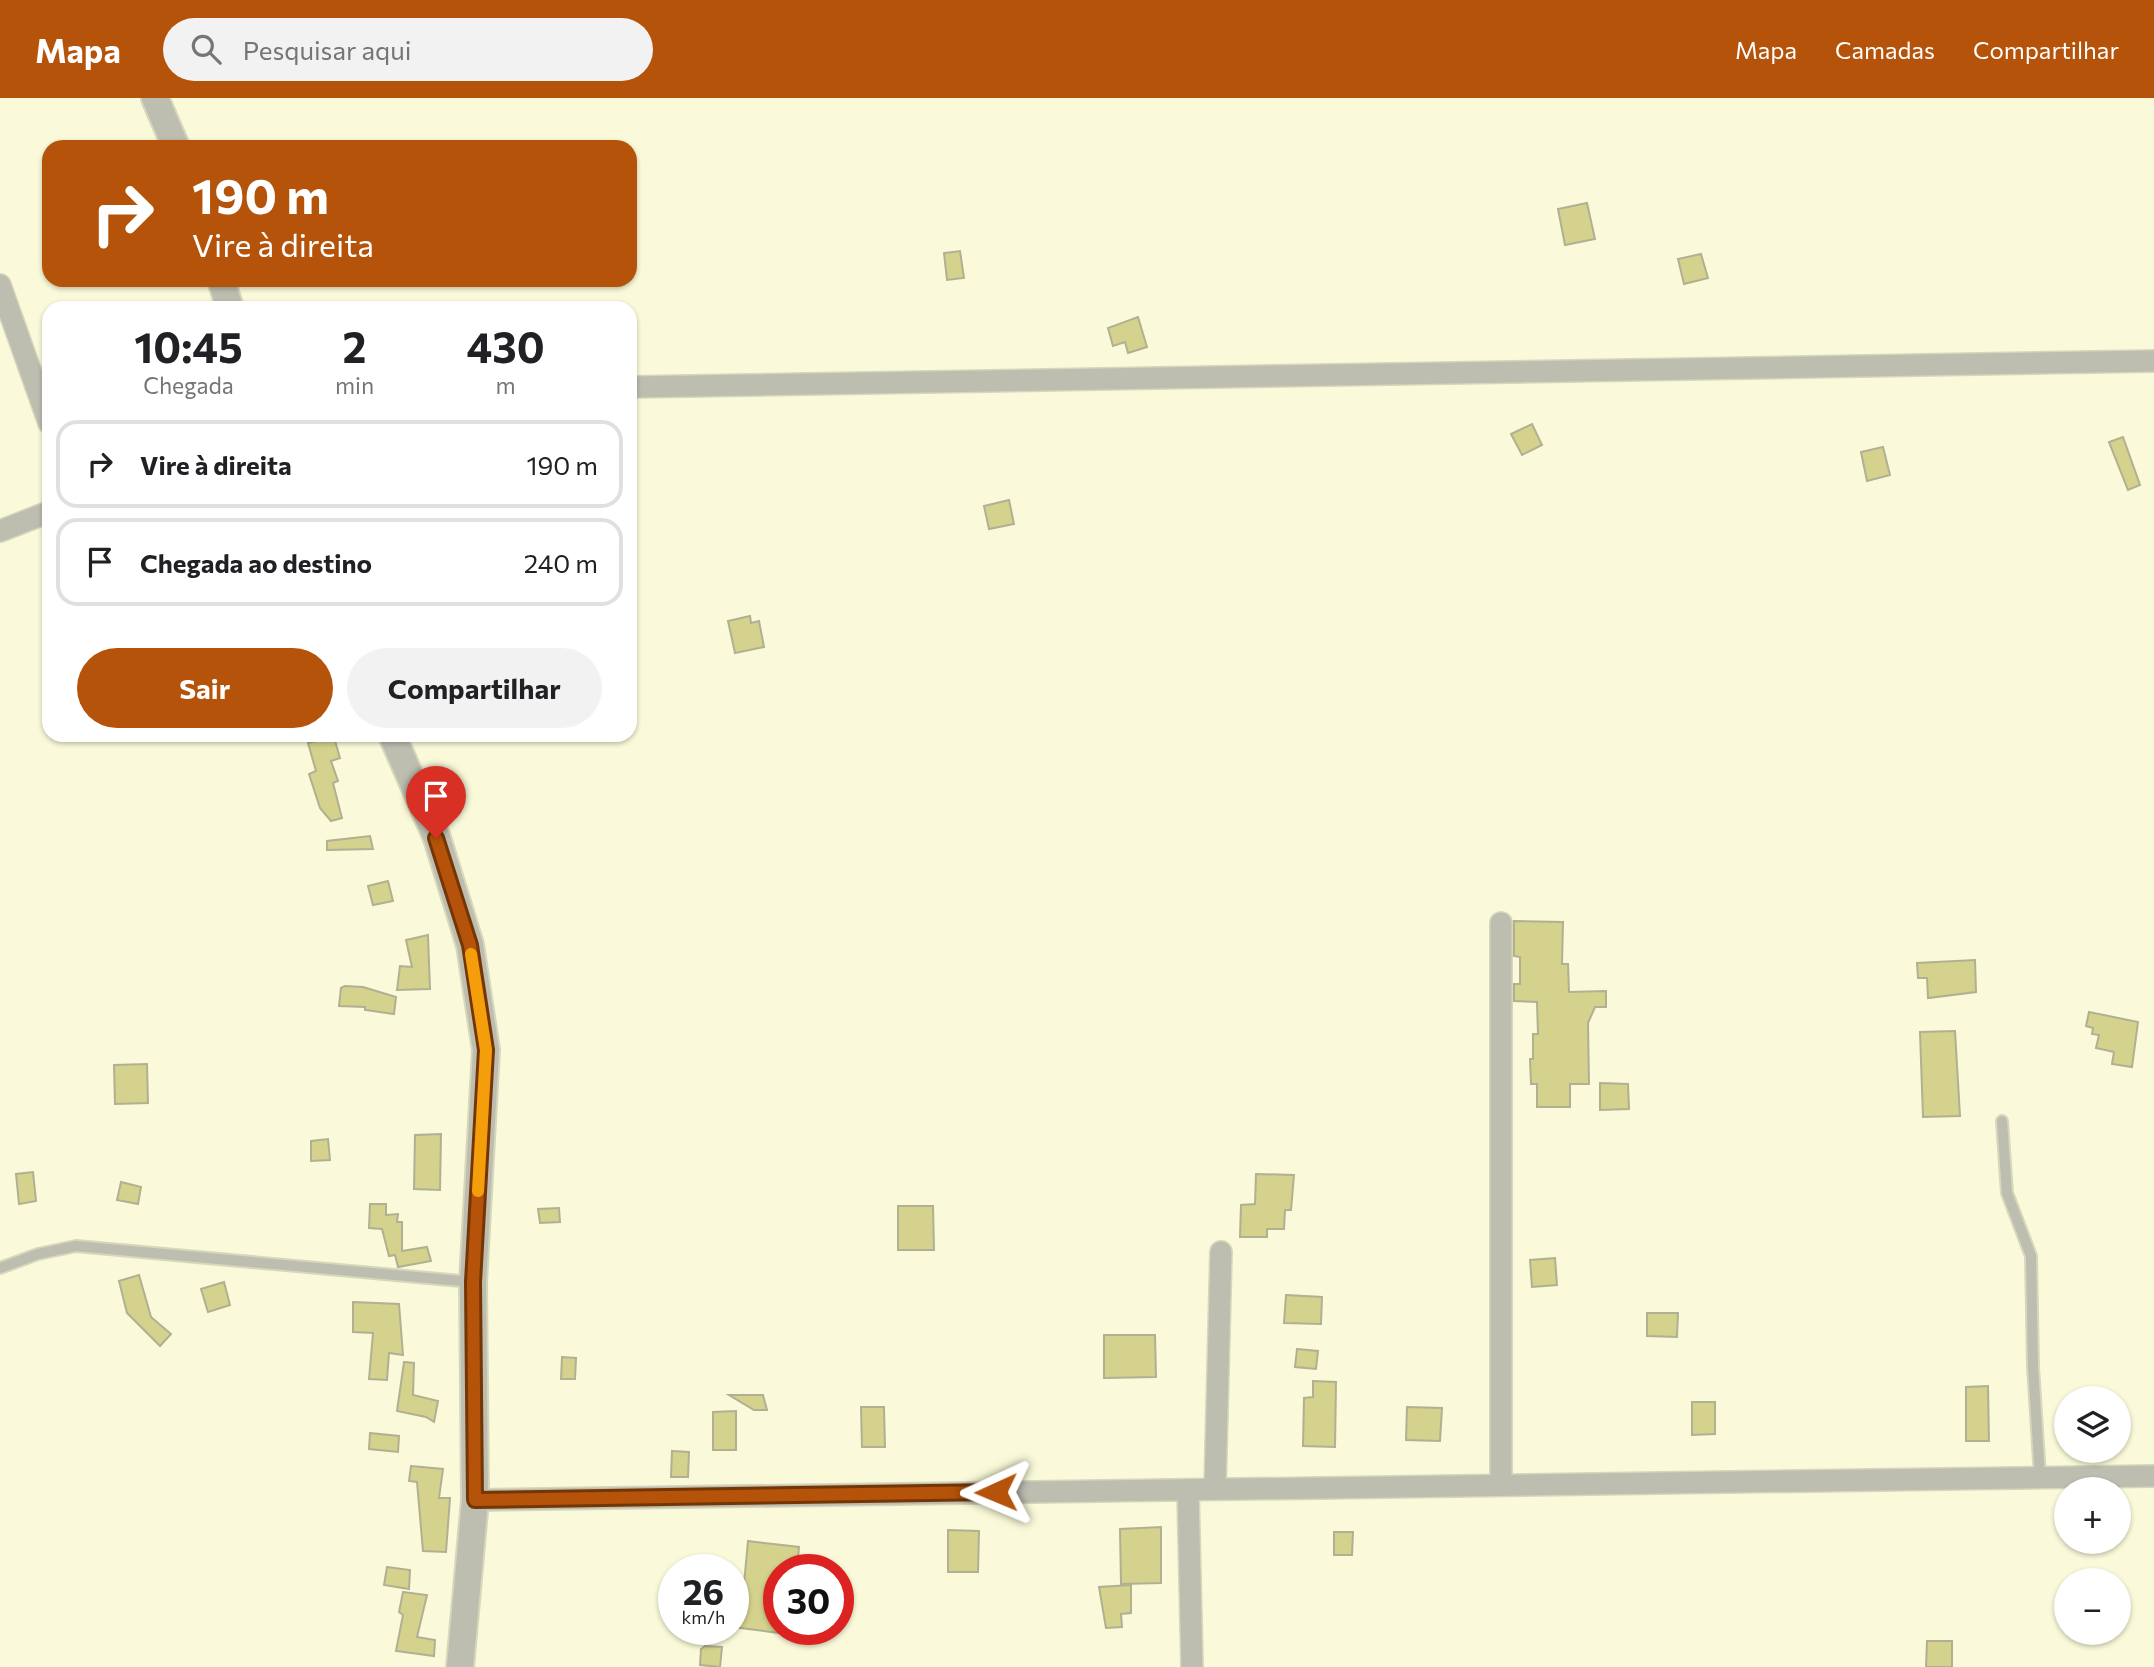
<!DOCTYPE html>
<html lang="pt">
<head>
<meta charset="utf-8">
<style>
	body { margin:0; font-family:Commissioner,sans-serif; background:#f2f2f2; color:#202124; height:100vh; display:flex; flex-direction:column; font-size:26px; white-space:nowrap }
	* { box-sizing:border-box; margin:0 }
	p { font-size:23px; color:#757577 }
	.icon { flex:none; width:38px; height:38px; fill:none; stroke:currentColor; stroke-width:2; stroke-linecap:round; stroke-linejoin:round }
	.map { position:relative; flex:1; overflow:hidden }
	.sheet { position:absolute; left:42px; top:203px; width:595px; height:441px; display:flex; flex-direction:column; background:#fff; border-radius:21px; box-shadow:0 2px 5px #0004 }
	.sheet>* { flex:none }
	.hud { position:absolute; left:42px; top:42px; width:595px; height:147px; border-radius:21px; box-shadow:0 2px 5px #0004; background:#b45309; color:#fff; overflow:hidden }
	.fabs { position:absolute; left:2054px; top:1288px; display:grid; gap:14px }
	.fabs a { display:grid; place-items:center; width:77px; height:77px; border-radius:50%; background:#fff; box-shadow:0 2px 5px #0004; font-size:35px }
	.speed { position:absolute; left:658px; top:1456px; display:flex; gap:14px; font-size:35px; font-weight:700; text-align:center }
	.speed>* { display:grid; place-content:center; width:91px; height:91px; border-radius:50%; background:#fff; box-shadow:0 2px 5px #0004; line-height:1 }
	.speed small { font-size:18px; font-weight:400 }
	.speed .limit { border:10px solid #d22; background:#fff; color:#111 }
	.pin { position:absolute; display:grid; place-items:center; width:60px; height:60px; color:#fff; margin:-72px -30px; border-radius:50% 50% 50% 0; rotate:-45deg; box-shadow:0 0 7px #0007 }
	.pin .icon { rotate:45deg }
	.me { position:absolute; width:77px; margin:-38px; rotate:269deg; stroke-linejoin:round; filter:drop-shadow(0 0 5px #0008) }
	.turn { display:flex; align-items:center; gap:24px; height:147px; padding:0 35px; font-size:32px }
	.turn .icon { width:91px; height:91px; stroke-width:2.5 }
	.turn b { display:block; font-size:49px; line-height:60px }
	.eta { display:flex; justify-content:space-evenly; align-items:center; height:119px; text-align:center }
	.eta b { font-size:42px; font-weight:700; line-height:49px }
	.primary-button { display:flex; gap:14px; margin-top:auto; padding:14px 35px }
	.primary-button a { flex:1; height:80px; border-radius:42px; background:#b45309; color:#fff; font-size:28px; font-weight:700; line-height:80px; text-align:center }
	.primary-button a+a { background:#f2f2f2; color:#202124 }
	ul { padding:0; list-style:none }
	li { display:flex; align-items:center; gap:21px; height:88px; margin:0 14px 10px; padding:0 21px; border:4px solid #e0e0e0; border-radius:21px }
	li div { flex:1 }
	li b { display:block; font-size:26px }
	li em { font-style:normal }
	header { display:flex; align-items:center; gap:42px; box-sizing:border-box; height:98px; padding:0 35px; background:#b45309; color:#fff }
	header strong { font-size:33px }
	nav { display:flex; gap:38px; margin-inline-start:auto; font-size:24px }
	.search { width:490px; height:63px; background:#f2f2f2; display:flex; align-items:center; gap:18px; box-sizing:border-box; padding:0 24px; border-radius:38px; color:#757577; font-size:26px }
	.map>svg:first-child { display:block }
	.building { fill:#d4d28d; stroke:#b0b092; stroke-width:2 }
	.lines { fill:none; stroke-linecap:round; stroke-linejoin:round }
	.service-casing { stroke:#d7d7bb; stroke-width:14 }
	.minor-casing { stroke:#d7d7bb; stroke-width:24 }
	.tertiary-casing { stroke:#d7d7bb; stroke-width:30 }
	.service { stroke:#bdbdb0; stroke-width:10 }
	.minor { stroke:#bdbdb0; stroke-width:21 }
	.tertiary { stroke:#bdbdb0; stroke-width:26 }
	.route-casing { stroke:#753606; stroke-width:18 }
	.route { stroke:#b45309; stroke-width:12 }
	.slow { stroke:#f59e0b; stroke-width:12 }
</style>
</head>
<body>
<header>
<strong>Mapa</strong>
<div class="search"><svg class="icon" aria-label="search" viewBox="0 0 24 24"><circle cx="10" cy="10" r="6"/><path d="M15 15l6 6"/></svg>Pesquisar aqui</div>
<nav><a>Mapa</a><a>Camadas</a><a>Compartilhar</a></nav>
</header>
<div class="map">
<svg width="2154" height="1569" viewBox="0 0 2154 1569">
	<rect width="100%" height="100%" fill="#fafada"/>
	<g class="building">
		<polygon points="1587,105 1595,141 1565,147 1558,111"/>
		<polygon points="960,153 964,180 947,182 944,155"/>
		<polygon points="1701,156 1708,180 1684,186 1678,161"/>
		<polygon points="1138,219 1147,249 1128,255 1125,244 1113,248 1108,230"/>
		<polygon points="1532,326 1542,347 1522,357 1511,336"/>
		<polygon points="2123,339 2140,387 2128,392 2109,344"/>
		<polygon points="1883,349 1890,377 1867,383 1861,354"/>
		<polygon points="1009,402 1014,426 989,431 984,408"/>
		<polygon points="750,518 751,525 759,523 764,549 735,555 728,523"/>
		<polygon points="334,639 340,660 331,663 338,683 333,685 342,720 331,723 320,710 309,676 316,673 308,645"/>
		<polygon points="370,738 373,751 327,752 327,743"/>
		<polygon points="388,783 393,803 373,807 368,788"/>
		<polygon points="1514,823 1563,824 1562,866 1568,866 1569,894 1606,893 1606,909 1595,909 1588,925 1589,986 1570,986 1570,1009 1537,1009 1537,986 1531,986 1530,961 1533,961 1533,936 1538,936 1537,904 1514,903 1514,886 1520,886 1520,859 1514,858"/>
		<polygon points="428,837 430,891 397,892 400,868 412,869 406,842"/>
		<polygon points="1975,862 1976,894 1928,900 1927,880 1918,880 1917,865"/>
		<polygon points="345,888 363,889 396,899 394,916 365,912 365,909 339,908 341,890"/>
		<polygon points="2089,914 2138,924 2132,969 2112,966 2114,954 2096,950 2099,937 2092,936 2093,930 2086,928"/>
		<polygon points="1955,933 1960,1018 1923,1019 1920,934"/>
		<polygon points="147,966 148,1005 115,1006 114,967"/>
		<polygon points="1600,985 1628,986 1629,1011 1600,1012"/>
		<polygon points="441,1036 440,1092 414,1091 415,1037"/>
		<polygon points="328,1041 330,1062 311,1063 311,1043"/>
		<polygon points="33,1074 36,1103 19,1106 16,1076"/>
		<polygon points="1256,1076 1294,1077 1291,1112 1285,1112 1284,1131 1267,1131 1267,1139 1240,1139 1241,1107 1255,1106"/>
		<polygon points="121,1084 141,1089 138,1106 117,1102"/>
		<polygon points="370,1106 386,1106 386,1117 398,1116 397,1124 402,1124 402,1153 427,1149 431,1163 398,1169 395,1157 389,1158 382,1131 369,1130"/>
		<polygon points="898,1108 933,1108 934,1152 898,1152"/>
		<polygon points="559,1110 560,1124 540,1125 538,1111"/>
		<polygon points="1555,1160 1557,1187 1532,1189 1530,1162"/>
		<polygon points="139,1177 151,1219 171,1236 160,1248 127,1215 119,1183"/>
		<polygon points="224,1184 230,1207 208,1214 201,1191"/>
		<polygon points="1286,1197 1322,1199 1321,1226 1284,1225"/>
		<polygon points="353,1204 399,1206 403,1257 389,1255 387,1282 369,1281 373,1235 353,1234"/>
		<polygon points="1647,1215 1678,1215 1677,1239 1647,1238"/>
		<polygon points="1104,1237 1155,1237 1156,1279 1104,1280"/>
		<polygon points="1297,1251 1318,1253 1316,1271 1295,1269"/>
		<polygon points="562,1259 576,1260 575,1281 561,1281"/>
		<polygon points="404,1264 414,1265 413,1297 438,1303 434,1324 426,1319 397,1313"/>
		<polygon points="1313,1283 1336,1284 1335,1349 1303,1348 1304,1300 1313,1299"/>
		<polygon points="1988,1288 1989,1343 1966,1343 1966,1289"/>
		<polygon points="729,1297 763,1297 767,1312 754,1312"/>
		<polygon points="1692,1304 1715,1304 1715,1336 1692,1337"/>
		<polygon points="861,1309 884,1309 885,1349 862,1349"/>
		<polygon points="1407,1309 1442,1310 1440,1343 1406,1342"/>
		<polygon points="736,1313 736,1352 713,1352 713,1314"/>
		<polygon points="370,1335 399,1338 398,1354 369,1351"/>
		<polygon points="672,1353 689,1354 688,1379 671,1379"/>
		<polygon points="411,1368 443,1371 439,1400 450,1400 446,1454 423,1453 417,1384 409,1383"/>
		<polygon points="1161,1429 1161,1485 1121,1486 1120,1431"/>
		<polygon points="948,1432 979,1433 978,1474 948,1474"/>
		<polygon points="1334,1434 1353,1434 1352,1457 1334,1457"/>
		<polygon points="748,1443 799,1449 797,1472 779,1472 779,1535 733,1529 733,1506 742,1507"/>
		<polygon points="387,1469 410,1472 409,1491 384,1487"/>
		<polygon points="1131,1487 1131,1515 1121,1516 1122,1529 1106,1530 1099,1489"/>
		<polygon points="403,1494 427,1497 417,1539 435,1542 434,1558 396,1553 403,1517 399,1514"/>
		<polygon points="1927,1543 1952,1543 1952,1569 1926,1569"/>
		<polygon points="705,1548 722,1549 720,1569 700,1567 701,1551"/>
	</g>
	<g class="lines">
		<g class="service-casing">
			<g id="service">
				<polyline points="2002,1023 2007,1095 2031,1158 2033,1269 2040,1379"/>
				<polyline points="0,1170 38,1156 76,1148 472,1184"/>
			</g>
		</g>
		<g class="minor-casing">
			<g id="minor">
				<polyline points="0,187 49,325"/>
				<polyline points="630,289 2154,263"/>
				<polyline points="0,433 49,414"/>
				<polyline points="1501,1387 1501,825"/>
				<polyline points="1215,1391 1221,1154"/>
				<polyline points="1188,1392 1192,1569"/>
				<polyline points="475,1402 2154,1378"/>
			</g>
		</g>
		<g class="tertiary-casing">
			<g id="tertiary">
				<polyline points="155,0 176,49"/>
				<polyline points="221,182 230,210"/>
				<polyline points="392,637 437,740 470,847 486,952 473,1184 475,1402 460,1569"/>
			</g>
		</g>
		<use href="#service" class="service"/>
		<use href="#minor" class="minor"/>
		<use href="#tertiary" class="tertiary"/>
	</g>
	<g class="lines">
		<g class="route-casing">
			<polyline id="route" points="436,740 470,847 486,952 473,1184 475,1402 996,1394"/>
		</g>
		<use href="#route" class="route"/>
		<polyline class="slow" points="471,856 486,952 478,1093"/>
	</g>
</svg>
<div class="fabs">
<a><svg class="icon" aria-label="layers" viewBox="0 0 24 24"><path d="M12 4l9 5-9 5-9-5zM3 14l9 5 9-5"/></svg></a>
<a>+</a>
<a>−</a>
</div>
<div class="speed"><div>26<small>km/h</small></div><div class="limit">30</div></div>
<div class="pin" style="left:436px;top:740px;background:#d93025"><svg class="icon" aria-label="arrive" viewBox="0 0 24 24"><path d="M6 21V4h12l-3 4 3 4H6"/></svg></div>
<svg class="me" style="left:996px;top:1394px" viewBox="-20 -20 40 40"><path d="M0-17L14 15 0 8-14 15z" fill="#b45309" stroke="#fff" stroke-width="4"/></svg>
<div class="hud">
<div class="turn"><svg class="icon" aria-label="right" viewBox="0 0 24 24"><path d="M7 20v-9h11M14 6l5 5-5 5"/></svg><div><b>190 m</b>Vire à direita</div></div>
</div>
<section class="sheet">
<div class="eta">
<div><b>10:45</b><p>Chegada</p></div>
<div><b>2</b><p>min</p></div>
<div><b>430</b><p>m</p></div>
</div>
<ul>
<li><svg class="icon" aria-label="right" viewBox="0 0 24 24"><path d="M7 20v-9h11M14 6l5 5-5 5"/></svg><div><b>Vire à direita</b></div><em>190 m</em></li>
<li><svg class="icon" aria-label="arrive" viewBox="0 0 24 24"><path d="M6 21V4h12l-3 4 3 4H6"/></svg><div><b>Chegada ao destino</b></div><em>240 m</em></li>
</ul>
<div class="primary-button"><a>Sair</a><a>Compartilhar</a></div>
</section>
</div>
</body>
</html>
